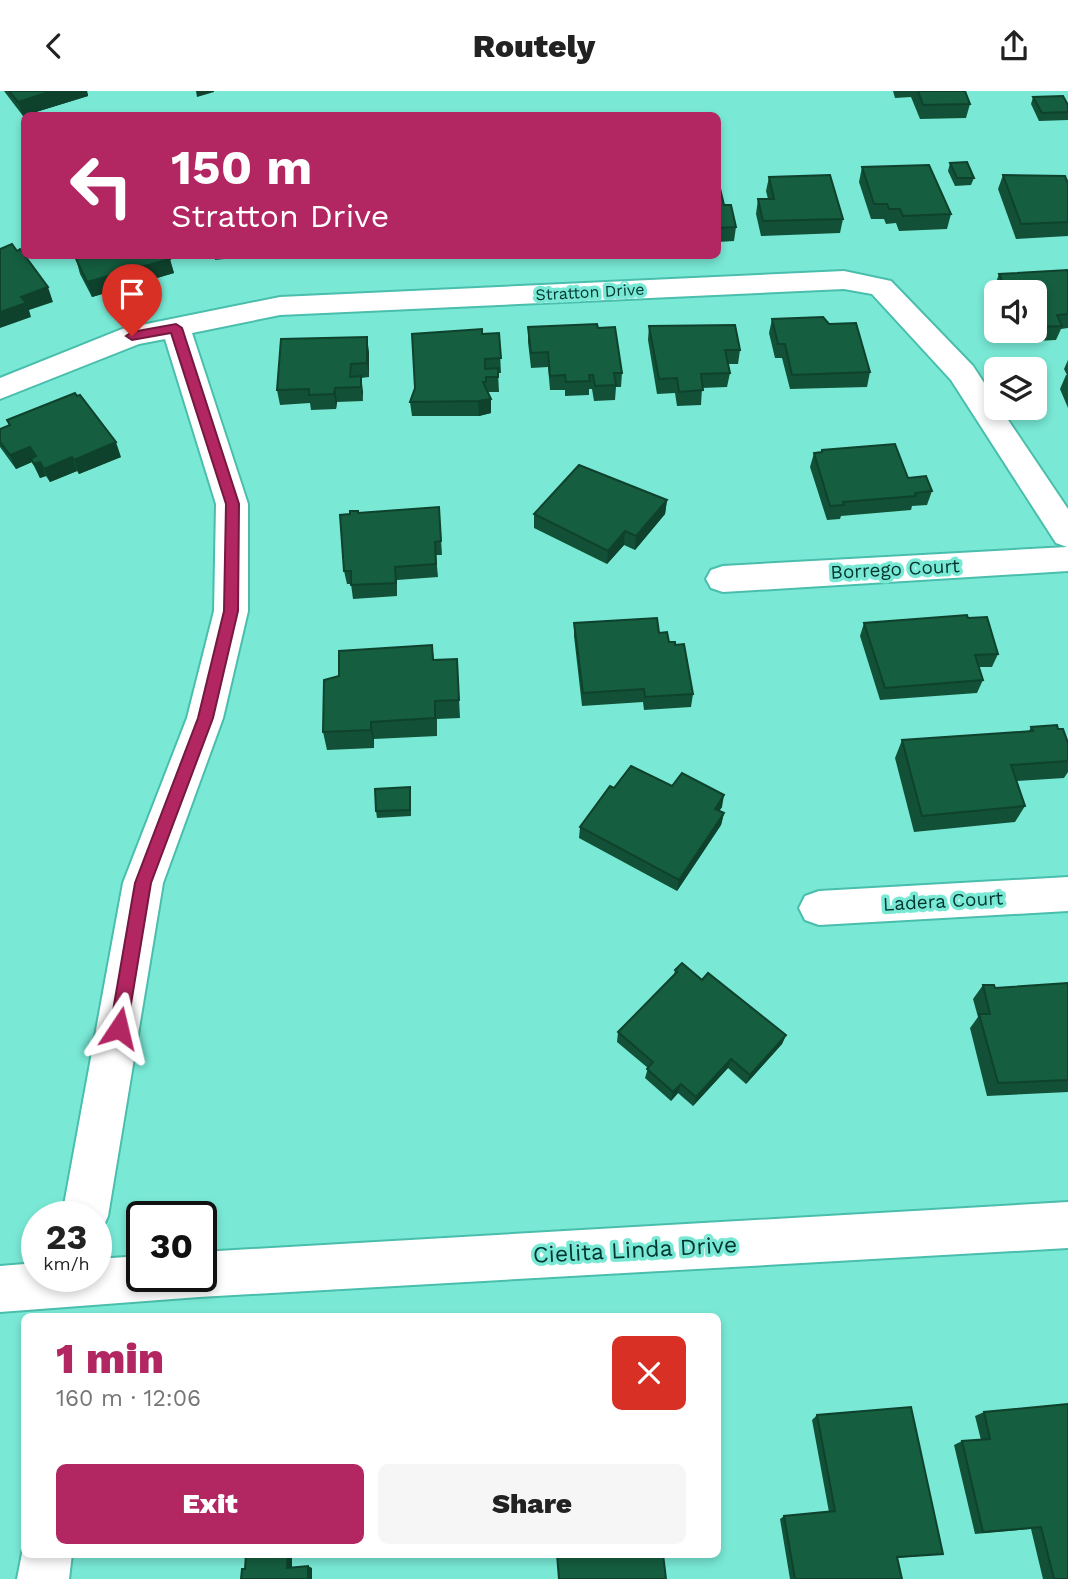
<!DOCTYPE html>
<html lang="en">
<head>
<meta charset="utf-8">
<style>
	body { margin:0; font-family:"Work Sans",sans-serif; background:#f6f6f6; color:#222; height:100vh; display:flex; flex-direction:column; font-size:26px; white-space:nowrap }
	* { box-sizing:border-box; margin:0 }
	p { font-size:23px; color:#767676 }
	.icon { flex:none; width:38px; height:38px; fill:none; stroke:currentColor; stroke-width:2; stroke-linecap:round; stroke-linejoin:round }
	.map { position:relative; flex:1; overflow:hidden }
	.sheet { position:absolute; left:21px; top:1222px; width:700px; height:245px; display:flex; flex-direction:column; background:#fff; border-radius:10px; box-shadow:0 4px 10px #0003 }
	.sheet>* { flex:none }
	.top-card { position:absolute; left:21px; top:21px; width:700px; height:147px; border-radius:10px; box-shadow:0 4px 10px #0003; background:#b22661; color:#fff; overflow:hidden }
	.tools { position:absolute; left:984px; top:189px; display:grid; gap:14px }
	.tools a { display:grid; place-items:center; width:63px; height:63px; border-radius:10px; background:#fff; box-shadow:0 4px 10px #0003; font-size:35px }
	.speed { position:absolute; left:21px; top:1110px; display:flex; gap:14px; font-size:35px; font-weight:700; text-align:center }
	.speed>* { display:grid; place-content:center; width:91px; height:91px; border-radius:50%; background:#fff; box-shadow:0 4px 10px #0003; line-height:1 }
	.speed small { font-size:18px; font-weight:400 }
	.speed .limit { border:4px solid #111; border-radius:10px; background:#fff; color:#111 }
	.pin { position:absolute; display:grid; place-items:center; width:60px; height:60px; color:#fff; margin:-72px -30px; border-radius:50% 50% 50% 0; rotate:-45deg; box-shadow:0 0 7px #0007 }
	.pin .icon { rotate:45deg }
	.me { position:absolute; width:77px; margin:-38px; rotate:10deg; stroke-linejoin:round; filter:drop-shadow(0 0 5px #0008) }
	.turn { display:flex; align-items:center; gap:24px; height:147px; padding:0 35px; font-size:32px }
	.turn .icon { width:91px; height:91px; stroke-width:2.5 }
	.turn b { display:block; font-size:49px; line-height:60px }
	.round { display:grid; place-items:center; flex:none; width:74px; height:74px; border-radius:10px; background:#f6f6f6 }
	.summary { display:flex; align-items:center; justify-content:space-between; height:119px; padding:0 35px }
	h1 { font-size:42px; font-weight:800; line-height:52px; color:#b22661 }
	.button { display:flex; gap:14px; margin-top:auto; padding:14px 35px }
	.button a { flex:1; height:80px; border-radius:10px; background:#b22661; color:#fff; font-size:28px; font-weight:800; line-height:80px; text-align:center }
	.button a+a { background:#f6f6f6; color:#222 }
	header { display:flex; justify-content:space-between; align-items:center; height:91px; padding:0 35px; background:#fff; font-size:32px; font-weight:800 }
	.map>svg:first-child { display:block }
	.lines { fill:none; stroke-linecap:round; stroke-linejoin:round }
	.minor-casing { stroke:#4abeac; stroke-width:4 }
	.minor { fill:#fff; fill-rule:evenodd }
	.wall { fill:#125137 }
	.shaded-wall { fill:#0f422d }
	.building { fill:#155e40; stroke:#0f422d; stroke-width:2 }
	.route { fill:#b22661; stroke:#74193f; stroke-width:2 }
	.labels { text-anchor:middle; dominant-baseline:central; stroke-width:7; stroke-linejoin:round; paint-order:stroke }
	.far-street-label { font-size:16px; fill:#00362f; stroke:#79e9d6 }
	.street-label { font-size:19px; fill:#00362f; stroke:#79e9d6 }
	.near-street-label { font-size:23px; fill:#00362f; stroke:#79e9d6 }
</style>
</head>
<body>
<header><svg class="icon" aria-label="back" viewBox="0 0 24 24"><path d="M15 5l-7 7 7 7"/></svg>Routely<svg class="icon" aria-label="share" viewBox="0 0 24 24"><path d="M12 15V3M7 8l5-5 5 5M5 13v7h14v-7"/></svg></header>
<div class="map">
<svg width="1068" height="1488" viewBox="0 0 1068 1488">
	<rect width="100%" height="100%" fill="#79e9d6"/>
	<g class="lines">
		<g class="minor-casing">
			<g id="minor">
				<polygon points="844,180 891,190 973,275 996,310 996,317 1000,317 1068,418 1068,480 723,501 711,497 706,488 711,479 723,475 1067,456 1056,452 951,289 872,203 844,198 280,224 192,242 248,413 248,520 223,627 163,792 108,1125 101,1141 96,1143 96,1125 62,1125 123,792 187,627 214,520 216,413 165,248 139,253 0,308 0,287 122,238 280,206"/>
				<polygon points="1068,786 1068,820 819,834 805,829 799,817 805,805 819,800"/>
				<polygon points="1068,1111 1068,1157 199,1206 0,1221 0,1175 37,1172 37,1185 96,1185 96,1168 142,1165 142,1185 201,1185 201,1161"/>
				<polygon points="24,1452 24,1463 72,1463 69,1488 17,1488"/>
			</g>
		</g>
		<use href="#minor" class="minor"/>
	</g>
	<g class="wall">
		<polygon points="4,0 87,0 88,5 23,25"/>
		<polygon points="893,0 965,0 970,13 966,27 920,28 911,6 895,7"/>
		<polygon points="1033,6 1068,14 1068,29 1039,30 1031,13"/>
		<polygon points="950,72 974,87 971,94 955,95 948,80"/>
		<polygon points="862,76 951,123 947,138 899,140 896,132 886,133 884,128 871,128 859,91"/>
		<polygon points="1003,84 1068,92 1068,145 1016,148 998,98"/>
		<polygon points="769,86 843,128 840,142 761,145 756,123 758,108 768,108 766,100"/>
		<polygon points="718,89 724,114 736,136 734,150 718,151"/>
		<polygon points="87,164 168,164 174,182 92,206 80,183 76,168"/>
		<polygon points="205,164 260,164 215,169 215,166 205,166"/>
		<polygon points="1068,179 1068,237 1061,238 1056,249 1017,251 1012,240 1034,240 1034,201 996,201 996,202 994,197 999,183"/>
		<polygon points="772,228 829,233 870,281 867,296 790,298 782,267 775,267 769,242"/>
		<polygon points="649,235 740,259 738,273 728,273 730,282 727,296 702,297 701,314 677,315 675,302 657,303 648,249"/>
		<polygon points="528,236 598,237 622,282 621,296 616,296 615,309 594,310 592,298 589,298 589,304 565,305 565,299 550,299 548,276 531,277 528,251"/>
		<polygon points="499,242 501,282 498,282 499,301 488,301 491,322 479,325 412,325 410,311"/>
		<polygon points="369,261 369,286 361,287 363,310 337,311 336,318 311,319 310,312 280,314 277,299"/>
		<polygon points="1068,269 1068,317 1060,298 1066,284 1067,284 1064,278"/>
		<polygon points="7,329 121,366 79,383 77,380 50,391 46,385 40,387 32,371 16,378 0,356 0,338 9,334"/>
		<polygon points="822,359 908,387 932,400 927,414 912,415 911,419 841,425 840,428 827,429 810,376 814,362 821,361"/>
		<polygon points="667,409 665,423 635,459 624,454 607,473 534,437 534,423"/>
		<polygon points="439,416 442,464 436,464 438,486 397,489 397,505 353,508 351,493 347,493 344,480 359,422"/>
		<polygon points="574,532 659,542 669,551 693,603 691,616 644,619 643,611 582,615 574,545"/>
		<polygon points="864,532 998,563 992,576 979,576 983,589 977,602 880,609 860,545"/>
		<polygon points="432,554 434,569 457,568 460,627 437,628 437,645 374,648 374,657 327,659 323,641 339,585"/>
		<polygon points="1031,636 1058,638 1068,652 1068,681 1064,687 1017,690 1025,715 1015,731 914,741 895,667 902,649 1029,640"/>
		<polygon points="672,695 722,716 719,720 724,722 721,734 677,800 579,747 580,736 614,697"/>
		<polygon points="411,702 411,725 377,727 376,720"/>
		<polygon points="675,879 702,889 786,944 782,953 746,993 728,977 693,1015 678,1002 671,1010 645,987 648,977 617,951 618,941 674,885"/>
		<polygon points="1068,892 1068,1001 987,1005 970,937 978,926 973,908 983,894 995,897"/>
		<polygon points="984,1321 1068,1488 1043,1488 1031,1438 975,1443 954,1354 962,1350 981,1349 975,1325"/>
		<polygon points="817,1324 943,1463 897,1467 902,1488 790,1488 780,1428 784,1425 829,1421 812,1329"/>
	</g>
	<g class="shaded-wall">
		<polygon points="52,0 87,0 88,5 23,25 18,11"/>
		<polygon points="196,0 214,0 214,1 197,6"/>
		<polygon points="170,168 174,182 92,206 87,191"/>
		<polygon points="48,196 53,211 29,219 31,226 0,237 0,221 21,206"/>
		<polygon points="367,246 369,261 369,286 367,272"/>
		<polygon points="361,285 363,300 363,310 361,296"/>
		<polygon points="335,297 337,311 336,318 334,303"/>
		<polygon points="491,308 491,322 479,325 478,310"/>
		<polygon points="116,351 121,366 79,383 74,369"/>
		<polygon points="30,356 36,370 31,368 32,371 16,378 10,364"/>
		<polygon points="72,366 77,380 50,391 44,378"/>
		<polygon points="40,371 46,385 40,387 34,373"/>
		<polygon points="667,409 665,423 635,459 636,445"/>
		<polygon points="625,440 624,454 607,473 608,460"/>
		<polygon points="371,631 374,648 374,657 371,639"/>
		<polygon points="724,704 722,716 712,730 715,718"/>
		<polygon points="724,722 721,734 677,800 679,789"/>
		<polygon points="786,944 782,953 746,993 750,984"/>
		<polygon points="731,968 728,977 693,1015 696,1006"/>
		<polygon points="681,993 678,1002 671,1010 673,1001"/>
		<polygon points="288,1463 292,1463 292,1478 287,1477"/>
		<polygon points="308,1475 312,1477 312,1488 308,1488"/>
	</g>
	<g class="building">
		<polygon points="9,0 52,0 18,11"/>
		<polygon points="918,0 965,0 970,13 923,14"/>
		<polygon points="1063,5 1068,14 1068,21 1042,22 1033,6"/>
		<polygon points="967,71 974,87 957,87 950,72"/>
		<polygon points="929,74 951,123 903,125 900,118 889,118 887,113 874,113 862,76"/>
		<polygon points="830,84 843,128 763,130 758,108 774,108 769,86"/>
		<polygon points="1003,84 1065,85 1068,92 1068,131 1021,133"/>
		<polygon points="718,89 724,114 731,114 736,136 718,137"/>
		<polygon points="12,153 17,160 20,158 48,196 21,206 26,212 0,221 0,158"/>
		<polygon points="90,164 168,164 170,168 87,191 76,168"/>
		<polygon points="1068,179 1068,223 1057,224 1062,235 1034,236 1034,201 1007,201 999,183"/>
		<polygon points="823,226 829,233 856,232 870,281 792,284 785,253 778,253 772,228"/>
		<polygon points="597,233 598,237 615,236 622,282 614,282 616,294 595,295 593,284 589,284 590,290 566,291 565,284 550,285 548,261 531,262 528,236"/>
		<polygon points="735,234 740,259 725,259 730,282 701,283 703,299 679,301 677,287 659,288 649,235"/>
		<polygon points="482,238 482,243 499,242 501,267 485,268 485,278 498,277 498,286 486,286 486,291 483,291 491,308 478,310 410,311 415,297 412,243"/>
		<polygon points="367,246 367,272 351,273 350,286 361,285 361,296 335,297 334,303 309,304 309,298 277,299 281,248"/>
		<polygon points="75,302 77,305 80,304 116,351 74,369 72,366 44,378 40,371 34,373 31,368 36,365 30,356 10,364 0,351 0,338 10,334 7,329"/>
		<polygon points="895,353 908,387 926,385 932,400 915,402 916,405 843,411 844,414 830,415 814,362 822,361 822,359"/>
		<polygon points="579,374 667,409 636,445 625,440 608,460 534,423"/>
		<polygon points="439,416 441,450 435,451 436,473 395,476 396,492 351,494 351,480 344,480 340,424 350,423 350,420 358,420 358,422"/>
		<polygon points="967,524 968,527 987,526 998,563 975,564 983,589 885,597 864,532"/>
		<polygon points="657,527 659,542 667,541 669,551 675,551 675,554 684,553 693,603 645,606 644,598 583,602 574,532"/>
		<polygon points="432,554 433,569 457,568 459,609 435,610 435,627 371,631 371,639 323,641 324,589 339,585 339,560"/>
		<polygon points="1057,634 1058,638 1063,638 1068,652 1068,670 1011,674 1025,715 922,725 902,649 1033,640 1031,636"/>
		<polygon points="631,675 672,695 682,682 724,704 715,718 724,722 679,789 580,736 610,695 614,697"/>
		<polygon points="410,696 410,719 376,720 375,698"/>
		<polygon points="682,872 702,889 708,882 786,944 750,984 731,968 696,1006 681,993 673,1001 647,978 653,971 618,941 677,881 675,879"/>
		<polygon points="1068,892 1068,989 998,992 979,923 990,923 983,894 994,894 995,897"/>
		<polygon points="1068,1313 1068,1488 1054,1488 1041,1436 983,1441 962,1350 990,1348 984,1321"/>
		<polygon points="911,1316 943,1463 897,1466 902,1488 795,1488 784,1425 835,1420 817,1324"/>
		<polygon points="246,1463 288,1463 287,1477 308,1475 308,1488 241,1488 242,1478 245,1478"/>
		<polygon points="557,1463 663,1463 666,1488 559,1488"/>
	</g>
	<polygon class="route" points="176,233 182,237 239,413 238,520 213,627 151,792 127,937 125,942 119,945 112,942 110,937 135,792 198,627 224,520 226,413 171,242 132,249 126,245 132,241"/>
	<g class="labels">
		<g class="far-street-label">
			<text transform="translate(590 201) rotate(-3)">Stratton Drive</text>
		</g>
		<g class="street-label">
			<text transform="translate(895 478) rotate(-3)">Borrego Court</text>
			<text transform="translate(943 810) rotate(-3)">Ladera Court</text>
		</g>
		<g class="near-street-label">
			<text transform="translate(635 1159) rotate(-3)">Cielita Linda Drive</text>
		</g>
	</g>
</svg>
<div class="tools">
<a><svg class="icon" aria-label="sound" viewBox="0 0 24 24"><path d="M4 9h4l5-4v14l-5-4H4zM17 9q2 3 0 6"/></svg></a>
<a><svg class="icon" aria-label="layers" viewBox="0 0 24 24"><path d="M12 4l9 5-9 5-9-5zM3 14l9 5 9-5"/></svg></a>
</div>
<div class="speed"><div>23<small>km/h</small></div><div class="limit">30</div></div>
<div class="pin" style="left:132px;top:245px;background:#d93025"><svg class="icon" aria-label="arrive" viewBox="0 0 24 24"><path d="M6 21V4h12l-3 4 3 4H6"/></svg></div>
<svg class="me" style="left:119px;top:937px" viewBox="-20 -20 40 40"><path d="M0-17L14 15 0 8-14 15z" fill="#b22661" stroke="#fff" stroke-width="4"/></svg>
<div class="top-card">
<div class="turn"><svg class="icon" aria-label="left" viewBox="0 0 24 24"><path d="M17 20v-9H6M10 6l-5 5 5 5"/></svg><div><b>150 m</b>Stratton Drive</div></div>
</div>
<section class="sheet">
<div class="summary"><div><h1>1 min</h1><p>160 m · 12:06</p></div><a class="round" style="background:#d93025;color:#fff"><svg class="icon" aria-label="close" viewBox="0 0 24 24"><path d="M6 6l12 12M18 6L6 18"/></svg></a></div>
<div class="button"><a>Exit</a><a>Share</a></div>
</section>
</div>
</body>
</html>
